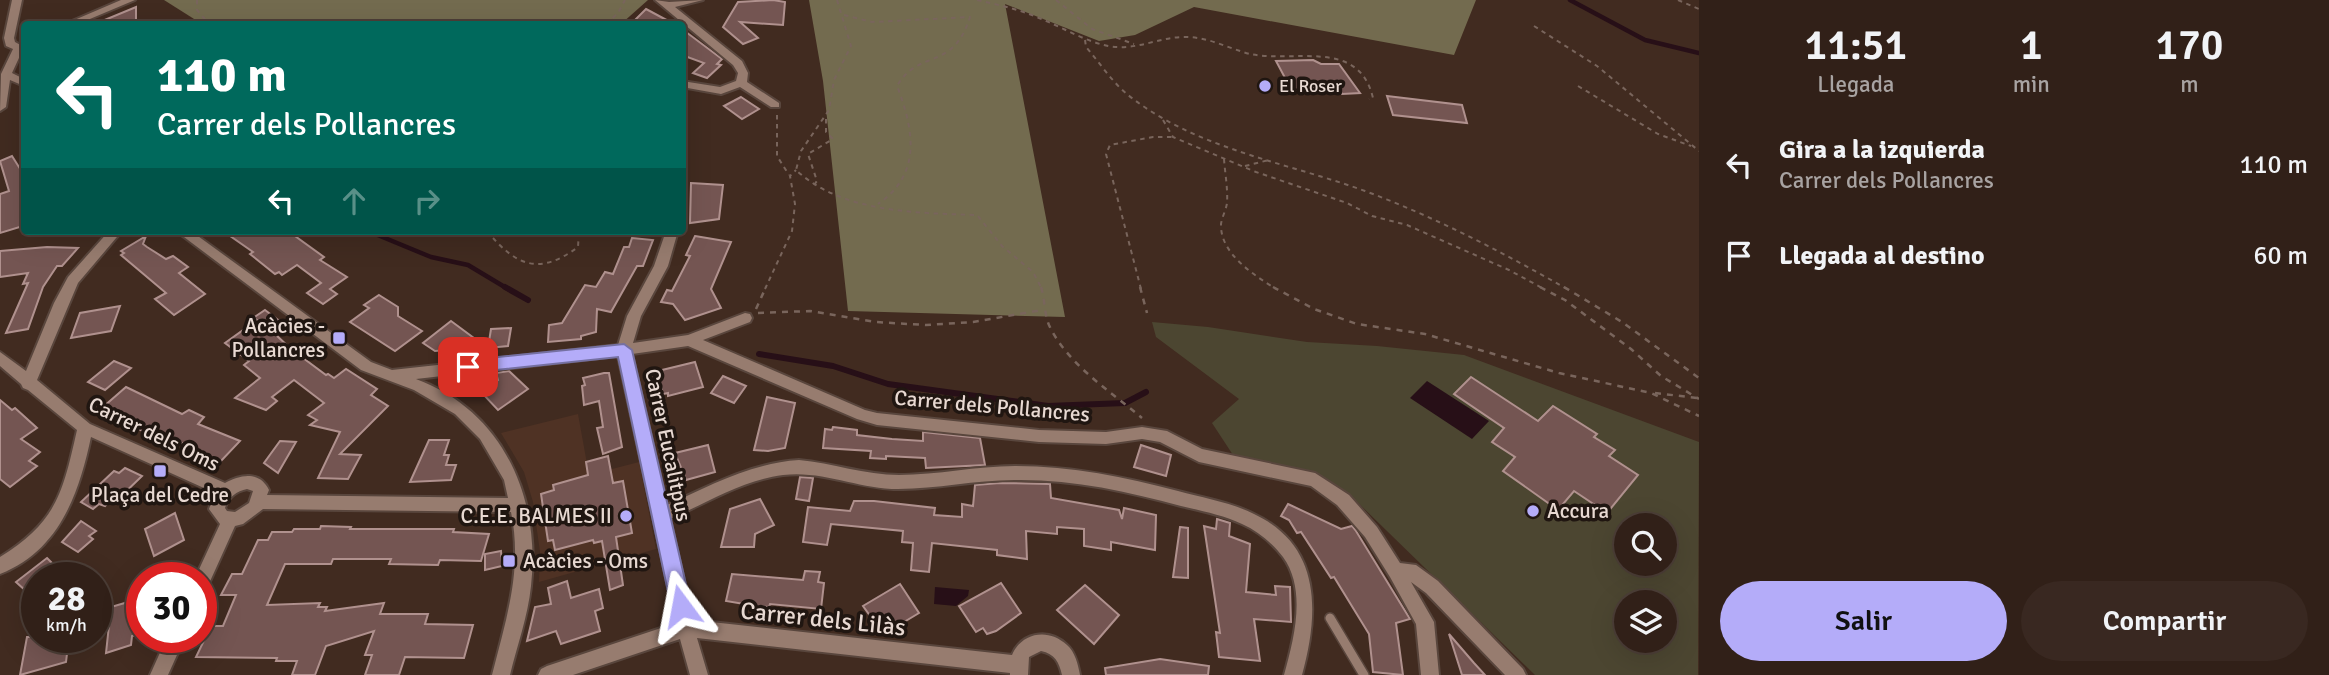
<!DOCTYPE html>
<html lang="es">
<head>
<meta charset="utf-8">
<style>
	body { margin:0; font-family:Signika,sans-serif; background:#392821; color:#f1f3f6; height:100vh; display:flex; flex-direction:column; font-size:26px; white-space:nowrap }
	* { box-sizing:border-box; margin:0 }
	p { font-size:23px; color:#a8a3a2 }
	.icon { flex:none; width:38px; height:38px; fill:none; stroke:currentColor; stroke-width:2; stroke-linecap:round; stroke-linejoin:round }
	.map { position:relative; flex:1; overflow:hidden }
	.drawer { display:flex; flex-direction:column; background:#312018; width:630px }
	.drawer>* { flex:none }
	.guide { position:absolute; left:21px; top:21px; width:665px; height:214px; border-radius:7px; box-shadow:0 7px 28px #0002,0 0 0 2px #4c3e37; background:#00695c; color:#fff; overflow:hidden }
	.buttons { position:absolute; left:1614px; top:513px; display:grid; gap:14px }
	.buttons a { display:grid; place-items:center; width:63px; height:63px; border-radius:50%; background:#312018; box-shadow:0 7px 28px #0002,0 0 0 2px #4c3e37; font-size:35px }
	.speed { position:absolute; left:21px; top:562px; display:flex; gap:14px; font-size:35px; font-weight:700; text-align:center }
	.speed>* { display:grid; place-content:center; width:91px; height:91px; border-radius:50%; background:#312018; box-shadow:0 7px 28px #0002,0 0 0 2px #4c3e37; line-height:1 }
	.speed small { font-size:18px; font-weight:400 }
	.speed .limit { border:10px solid #d22; background:#fff; color:#111 }
	.pin { position:absolute; display:grid; place-items:center; width:60px; height:60px; color:#fff; margin:-30px; border-radius:14px; box-shadow:0 4px 10px #0006 }
	.me { position:absolute; width:77px; margin:-38px; rotate:347deg; stroke-linejoin:round; filter:drop-shadow(0 0 5px #0008) }
	.turn { display:flex; align-items:center; gap:24px; height:147px; padding:0 21px; font-size:32px }
	.turn .icon { width:91px; height:91px; stroke-width:2.5 }
	.turn b { display:block; font-size:49px; line-height:60px }
	.lanes { display:flex; align-items:center; height:66px; padding:0 21px; background:#0003; justify-content:center; gap:35px; direction:ltr }
	.lanes .off { opacity:.35 }
	.eta { display:flex; justify-content:space-evenly; align-items:center; height:119px; text-align:center }
	.eta b { font-size:42px; font-weight:600; line-height:49px }
	.button { display:flex; gap:14px; margin-top:auto; padding:14px 21px }
	.button a { flex:1; height:80px; border-radius:42px; background:#b4acf9; color:#111; font-size:28px; font-weight:600; line-height:80px; text-align:center }
	.button a+a { background:#392821; color:#f1f3f6 }
	ul { padding:0; list-style:none }
	li { display:flex; align-items:center; gap:21px; height:91px; padding:0 21px }
	li div { flex:1 }
	li b { display:block; font-size:26px }
	li em { font-style:normal }
	main { display:flex; flex:1; min-height:0 }
	.map>svg:first-child { display:block }
	.built { fill:#4f3224 }
	.green { fill:#4c4631; fill-rule:evenodd }
	.forest { fill:#736b4f }
	.water { fill:#270f17 }
	.lines { fill:none; stroke-linecap:round; stroke-linejoin:round }
	.stream-far1 { stroke:#270f17; stroke-width:4.5 }
	.stream { stroke:#270f17; stroke-width:6 }
	.building { fill:#745552; stroke:#b0918e; stroke-width:2 }
	.lane-casing { stroke:#59463d; stroke-width:12 }
	.street-casing { stroke:#59463d; stroke-width:4 }
	.path-far1 { stroke:#79655c; stroke-width:2; stroke-dasharray:4.5 4.5; stroke-linecap:butt }
	.path { stroke:#79655c; stroke-width:2.5; stroke-dasharray:6 6; stroke-linecap:butt }
	.lane { stroke:#977c6f; stroke-width:9 }
	.street { fill:#977c6f; fill-rule:evenodd }
	.route { fill:#b4acf9; stroke:#7570a2; stroke-width:2 }
	.poi-dot { fill:#b4acf9; stroke:#201611; stroke-width:2.5 }
	.labels { text-anchor:middle; dominant-baseline:central; stroke-width:7; stroke-linejoin:round; paint-order:stroke }
	.far-poi-label { font-size:18px; fill:#e8d9d2; stroke:#201611; text-anchor:start }
	.poi-label { font-size:21px; fill:#e8d9d2; stroke:#201611; text-anchor:end }
	.street-label { font-size:21px; fill:#e8d9d2; stroke:#201611 }
	.near-street-label { font-size:24px; fill:#e8d9d2; stroke:#201611 }
</style>
</head>
<body>
<main>
<div class="map">
<svg width="1699" height="675" viewBox="0 0 1699 675">
	<rect width="100%" height="100%" fill="#412b20"/>
	<polygon class="built" points="578,414 589,475 639,462 656,549 539,582 540,552 533,502 524,472 501,433"/>
	<path class="green" d="M1152,322L1208,327L1307,342L1377,346L1464,355L1699,442L1698,675H1535L1352,497L1318,475L1233,455L1212,423L1239,399L1156,337ZM1626,525H1664V564H1626ZM1626,602H1664V640H1626Z"/>
	<g class="forest">
		<polygon points="164,0 648,0 621,24 202,24"/>
		<polygon points="809,0 1476,0 1454,55 1194,7 1135,35 1099,41 1005,4 1065,317 848,311 823,81"/>
	</g>
	<g class="water">
		<polygon points="1427,381 1489,421 1472,439 1410,398"/>
		<polygon points="935,587 969,590 968,596 956,606 934,604"/>
	</g>
	<g class="lines">
		<g class="stream-far1">
			<polyline points="1570,0 1645,40 1699,53"/>
			<polyline points="368,231 431,257 468,265 508,289"/>
		</g>
		<g class="stream">
			<polyline points="505,287 528,300"/>
			<polyline points="759,354 833,366 888,384 1048,406 1125,403 1146,392"/>
		</g>
	</g>
	<g class="building">
		<polygon points="773,0 785,2 783,25 740,22 758,38 743,44 723,27 738,2"/>
		<polygon points="136,7 136,24 95,24"/>
		<polygon points="646,9 674,24 650,24 635,20"/>
		<polygon points="682,29 722,59 717,64 721,65 707,78 693,73 704,63 682,55"/>
		<polygon points="1313,60 1321,64 1339,64 1360,93 1342,94 1340,90 1292,91 1276,61"/>
		<polygon points="1387,96 1462,105 1467,123 1393,115"/>
		<polygon points="741,97 759,109 742,119 724,106"/>
		<polygon points="12,156 24,175 24,218 23,226 0,233 0,194 9,191 0,161"/>
		<polygon points="691,183 723,185 719,219 690,223"/>
		<polygon points="223,231 288,231 324,257 320,260 347,277 330,289 337,294 323,304 307,293 321,283 297,265 282,275 279,272 275,274 250,254 253,252"/>
		<polygon points="146,236 143,244 147,247 166,259 173,256 188,267 179,273 205,294 174,315 155,299 166,293 121,255 124,253 121,251"/>
		<polygon points="695,236 731,242 711,289 721,308 685,320 673,304 661,302 667,290 672,291 690,256 686,255"/>
		<polygon points="632,238 653,240 643,266 637,266 611,312 597,309 596,332 581,336 581,339 548,342 549,325 562,323 585,285 596,287 605,272 613,274 624,247 629,247"/>
		<polygon points="47,247 78,248 62,266 57,266 43,287 28,329 6,333 28,283 23,284 28,273 0,277 0,251"/>
		<polygon points="379,295 398,307 398,316 422,331 395,351 350,322 369,308 364,305"/>
		<polygon points="120,306 111,331 71,338 80,313"/>
		<polygon points="265,310 286,326 275,334 291,349 326,375 328,374 334,378 346,369 377,389 371,395 388,406 340,454 361,455 348,479 318,478 340,432 310,425 317,420 308,415 324,403 294,380 272,397 277,401 266,410 235,398 260,378 244,365 249,361 225,343 257,320 253,318"/>
		<polygon points="451,321 486,347 435,351 423,343"/>
		<polygon points="511,328 508,346 488,348 491,329"/>
		<polygon points="114,361 131,368 105,390 88,382"/>
		<polygon points="695,362 703,387 668,396 668,393 663,394 658,374 663,373 662,370"/>
		<polygon points="509,371 528,389 498,410 481,392 498,380 496,373"/>
		<polygon points="604,373 609,373 622,447 603,454 597,428 603,427 599,401 584,405 582,386 585,385 583,378"/>
		<polygon points="723,376 746,386 734,403 711,393"/>
		<polygon points="1471,377 1538,421 1553,406 1597,434 1594,437 1615,450 1609,456 1638,475 1607,513 1574,491 1558,510 1503,471 1515,457 1492,442 1504,428 1454,394"/>
		<polygon points="126,387 182,414 189,410 204,417 198,424 240,441 220,462 156,430 151,435 128,424 131,421 103,407"/>
		<polygon points="767,397 795,403 785,448 768,451 754,450"/>
		<polygon points="0,400 12,410 15,408 37,428 21,439 40,452 29,461 37,466 10,487 0,479"/>
		<polygon points="833,427 857,430 857,435 892,439 923,441 923,432 980,438 985,465 926,468 925,458 886,456 886,459 870,458 871,451 823,448 825,429 832,430"/>
		<polygon points="429,440 449,440 444,455 449,455 446,465 456,465 451,480 410,482"/>
		<polygon points="280,441 296,442 278,473 264,463"/>
		<polygon points="708,445 715,472 686,480 675,453"/>
		<polygon points="1141,445 1171,455 1166,476 1134,467"/>
		<polygon points="608,456 613,483 623,481 632,533 616,537 623,585 610,590 602,541 594,543 593,540 555,550 553,540 548,541 541,494 554,490 553,485 588,475 586,462"/>
		<polygon points="125,468 142,476 115,502 111,500 105,506 99,504 93,509 81,502 114,471 119,473"/>
		<polygon points="800,477 813,478 809,501 796,499"/>
		<polygon points="1000,483 1050,484 1051,498 1119,510 1122,519 1124,508 1156,515 1155,550 1111,542 1111,550 1084,546 1084,529 1057,527 1057,534 1026,531 1027,559 997,555 997,550 932,543 929,572 911,570 913,543 902,542 903,531 831,524 827,545 803,542 808,507 850,511 854,501 874,501 935,508 934,515 962,517 962,504 973,506 975,485"/>
		<polygon points="760,499 774,525 755,534 754,547 721,547 730,509"/>
		<polygon points="1288,504 1341,529 1352,526 1356,531 1410,619 1396,623 1403,675 1373,672 1369,634 1334,577 1331,578 1301,532 1297,533 1289,520 1281,516"/>
		<polygon points="175,513 184,540 154,556 145,529"/>
		<polygon points="1217,519 1230,523 1229,536 1250,544 1246,592 1276,595 1275,586 1290,587 1291,622 1254,619 1260,661 1219,657 1216,632 1220,633 1204,526 1216,529"/>
		<polygon points="81,521 96,531 89,536 93,539 78,552 62,542"/>
		<polygon points="321,526 351,527 350,529 454,529 453,532 489,534 481,561 440,560 438,565 389,564 391,559 333,559 331,564 285,564 267,605 320,603 318,607 327,607 325,611 384,603 380,614 428,614 425,624 473,625 464,658 405,657 399,675 365,675 372,655 365,655 374,631 326,646 315,675 292,675 297,661 276,661 277,658 196,657 211,626 223,626 236,595 221,595 232,574 242,574 258,540 268,540 272,532 292,532 294,529 320,529"/>
		<polygon points="1180,527 1188,528 1188,578 1173,577"/>
		<polygon points="501,551 502,566 485,570 485,554"/>
		<polygon points="47,558 67,578 37,578 37,601 16,582"/>
		<polygon points="805,571 820,572 818,582 824,583 821,609 770,604 769,607 756,606 726,601 732,574 803,580"/>
		<polygon points="567,581 571,598 599,589 603,608 595,611 600,631 561,644 556,631 527,641 535,607 551,604 548,588"/>
		<polygon points="1001,583 1021,613 996,631 987,634 983,628 976,632 959,606"/>
		<polygon points="900,584 919,613 894,628 876,624 863,606"/>
		<polygon points="1085,585 1119,615 1094,644 1057,610"/>
		<polygon points="135,600 134,607 142,605 142,633 132,636 131,645 106,653 111,607"/>
		<polygon points="1449,634 1474,663 1485,675 1462,675"/>
		<polygon points="27,637 69,637 66,662 20,675"/>
		<polygon points="1160,659 1209,666 1208,675 1106,675 1105,668"/>
	</g>
	<g class="lines">
		<g class="lane-casing">
			<polyline id="lane" points="1330,618 1364,675"/>
		</g>
		<g class="street-casing">
			<g id="street">
				<polygon points="12,0 22,0 14,38 15,42 24,47 12,73 24,79 24,86 10,80 6,107 0,111 1,74 13,49 6,46 4,38"/>
				<polygon points="121,0 135,0 78,24 65,24"/>
				<polygon points="655,0 669,2 703,0 675,7 742,61 748,73 747,82 779,103 779,107 771,107 740,87 721,94 682,87 682,81 720,87 736,81 738,73 733,65"/>
				<path d="M109,231H122L78,283L37,380L90,424L225,483C241,474 260,471 269,490L267,495L508,498L504,480L480,439L455,414L414,390L361,370L176,231H191L371,362L392,370L618,345L627,316L654,266L666,231H678L668,266L641,316L633,343L688,335L745,313L750,314L752,318L750,322L703,340L865,410L877,413L1039,430L1106,432L1142,427L1167,431L1202,449L1315,473L1349,495L1377,527L1400,563L1416,565L1438,581L1523,669L1526,675H1505L1426,593L1411,582L1434,622L1439,675H1421L1416,624L1390,577L1365,537L1337,505L1311,486L1199,462L1160,442L1142,439L1106,444L1039,442L877,425L857,419L688,346L632,354L667,505C709,486 751,463 799,460C832,463 865,475 899,475C938,475 976,466 1015,466C1071,466 1125,477 1178,491C1203,498 1230,502 1254,514C1322,546 1319,613 1302,675H1284C1294,639 1307,590 1283,557C1272,543 1258,531 1242,524C1223,515 1202,511 1181,506C1126,491 1071,479 1014,480C975,480 937,489 898,489C859,489 822,470 783,475C743,480 706,503 670,519L693,620L1012,655C1021,633 1048,627 1067,645C1075,652 1078,664 1080,675H1062C1059,662 1055,654 1041,651L1029,657L1028,675H1010V673L697,638L708,675H690L680,639L573,675H538L541,669L547,666L676,623L618,356L416,379C503,411 541,498 531,586C528,616 517,646 510,675H492C506,619 523,570 511,512L263,509L243,524L235,526L207,588L201,590V578H195L220,524L209,509L215,493L91,437C79,494 59,551 0,574V557C57,522 63,492 77,430L28,390L23,388L21,384L0,366V352L26,371L54,303L68,277ZM247,489L253,491L249,503L235,512L227,511L225,508C228,497 237,491 247,489Z"/>
				<polygon points="167,637 185,637 168,675 150,675"/>
			</g>
		</g>
		<g class="path-far1">
			<polyline points="197,0 197,10 209,24"/>
			<path d="M837,0L851,46L834,80L829,110L801,151L796,170C842,213 917,213 977,215L1002,246L1033,272L1042,289"/>
			<path d="M977,0C998,5 1019,9 1039,18C1062,27 1084,41 1108,46C1135,51 1157,38 1182,37C1207,36 1227,48 1250,54C1295,63 1359,38 1373,98L1369,99"/>
			<polyline points="1056,0 1092,29 1134,44"/>
			<polyline points="1678,0 1699,9"/>
			<path d="M844,15L872,22L970,17C953,72 919,48 897,86C914,130 922,174 878,204"/>
			<polyline points="606,24 618,13 625,0"/>
			<polyline points="1534,26 1597,66 1699,151"/>
			<path d="M1085,40L1086,47C1100,63 1112,82 1128,95C1196,149 1285,162 1365,191C1435,217 1502,252 1567,289"/>
			<polyline points="1578,86 1658,134 1691,146"/>
			<polyline points="777,115 777,156 789,175"/>
			<polyline points="1163,120 1173,137 1256,172 1347,203 1372,216 1407,225 1509,270 1544,289"/>
			<path d="M1224,159C1225,173 1228,189 1227,203C1226,210 1222,217 1221,224C1220,254 1254,275 1276,289"/>
			<polyline points="1245,166 1269,160"/>
			<polyline points="814,185 817,181 808,154 833,139 826,132 826,116"/>
			<path d="M487,231C516,266 539,276 578,247L579,231"/>
			<polyline points="765,289 792,231 795,204 790,176 796,170"/>
			<polyline points="1141,289 1106,154 1110,145 1153,137 1173,137"/>
		</g>
		<g class="path">
			<path d="M1041,287C1045,299 1044,313 1049,325C1067,364 1110,391 1142,418"/>
			<polyline points="1140,287 1147,313"/>
			<polyline points="1273,287 1314,309 1357,324 1425,334 1559,373 1651,393 1699,416"/>
			<polyline points="1540,287 1565,300 1631,349 1661,376 1699,399"/>
			<polyline points="1564,287 1622,322 1699,378"/>
			<polyline points="756,309 766,287"/>
			<polyline points="758,313 810,311 875,322 926,325 973,322 1042,310"/>
			<polyline points="1655,393 1697,398"/>
		</g>
		<use href="#lane" class="lane"/>
		<use href="#street" class="street"/>
	</g>
	<polygon class="route" points="624,344 632,350 691,606 688,612 681,615 674,612 671,606 618,357 468,373 462,372 460,367 462,362 468,360"/>
	<g class="poi-dot">
		<circle cx="1265" cy="86" r="7"/>
		<rect x="332" y="331" width="14" height="14" rx="3.5"/>
		<rect x="153" y="464" width="14" height="14" rx="3.5"/>
		<circle cx="1533" cy="511" r="7"/>
		<circle cx="626" cy="516" r="7"/>
		<rect x="502" y="554" width="14" height="14" rx="3.5"/>
	</g>
	<g class="labels">
		<g class="far-poi-label">
			<text x="1279" y="86">El Roser</text>
		</g>
		<g class="poi-label">
			<text x="325" y="326">Acàcies -<tspan x="325" dy="24">Pollancres</tspan></text>
			<text x="160" y="495" text-anchor="middle">Plaça del Cedre</text>
			<text x="1547" y="511" text-anchor="start">Accura</text>
			<text x="612" y="516">C.E.E. BALMES II</text>
			<text x="523" y="561" text-anchor="start">Acàcies - Oms</text>
		</g>
		<g class="street-label">
			<text transform="translate(992 406) rotate(5)">Carrer dels Pollancres</text>
			<text transform="translate(154 434) rotate(26)">Carrer dels Oms</text>
			<text transform="translate(668 445) rotate(78)">Carrer Eucalitpus</text>
		</g>
		<g class="near-street-label">
			<text transform="translate(823 619) rotate(6)">Carrer dels Lilàs</text>
		</g>
	</g>
</svg>
<div class="buttons">
<a><svg class="icon" aria-label="search" viewBox="0 0 24 24"><circle cx="10" cy="10" r="6"/><path d="M15 15l6 6"/></svg></a>
<a><svg class="icon" aria-label="layers" viewBox="0 0 24 24"><path d="M12 4l9 5-9 5-9-5zM3 14l9 5 9-5"/></svg></a>
</div>
<div class="speed"><div>28<small>km/h</small></div><div class="limit">30</div></div>
<div class="pin" style="left:468px;top:367px;background:#d93025"><svg class="icon" aria-label="arrive" viewBox="0 0 24 24"><path d="M6 21V4h12l-3 4 3 4H6"/></svg></div>
<svg class="me" style="left:681px;top:606px" viewBox="-20 -20 40 40"><path d="M0-17L14 15 0 8-14 15z" fill="#b4acf9" stroke="#fff" stroke-width="4"/></svg>
<div class="guide">
<div class="turn"><svg class="icon" aria-label="left" viewBox="0 0 24 24"><path d="M17 20v-9H6M10 6l-5 5 5 5"/></svg><div><b>110 m</b>Carrer dels Pollancres</div></div>
<div class="lanes"><svg class="icon" aria-label="left" viewBox="0 0 24 24"><path d="M17 20v-9H6M10 6l-5 5 5 5"/></svg><svg class="icon off" aria-label="ahead" viewBox="0 0 24 24"><path d="M12 20V5M6 11l6-6 6 6"/></svg><svg class="icon off" aria-label="right" viewBox="0 0 24 24"><path d="M7 20v-9h11M14 6l5 5-5 5"/></svg></div>
</div>
</div>
<section class="drawer">
<div class="eta">
<div><b>11:51</b><p>Llegada</p></div>
<div><b>1</b><p>min</p></div>
<div><b>170</b><p>m</p></div>
</div>
<ul>
<li><svg class="icon" aria-label="left" viewBox="0 0 24 24"><path d="M17 20v-9H6M10 6l-5 5 5 5"/></svg><div><b>Gira a la izquierda</b><p>Carrer dels Pollancres</p></div><em>110 m</em></li>
<li><svg class="icon" aria-label="arrive" viewBox="0 0 24 24"><path d="M6 21V4h12l-3 4 3 4H6"/></svg><div><b>Llegada al destino</b></div><em>60 m</em></li>
</ul>
<div class="button"><a>Salir</a><a>Compartir</a></div>
</section>
</main>
</body>
</html>
